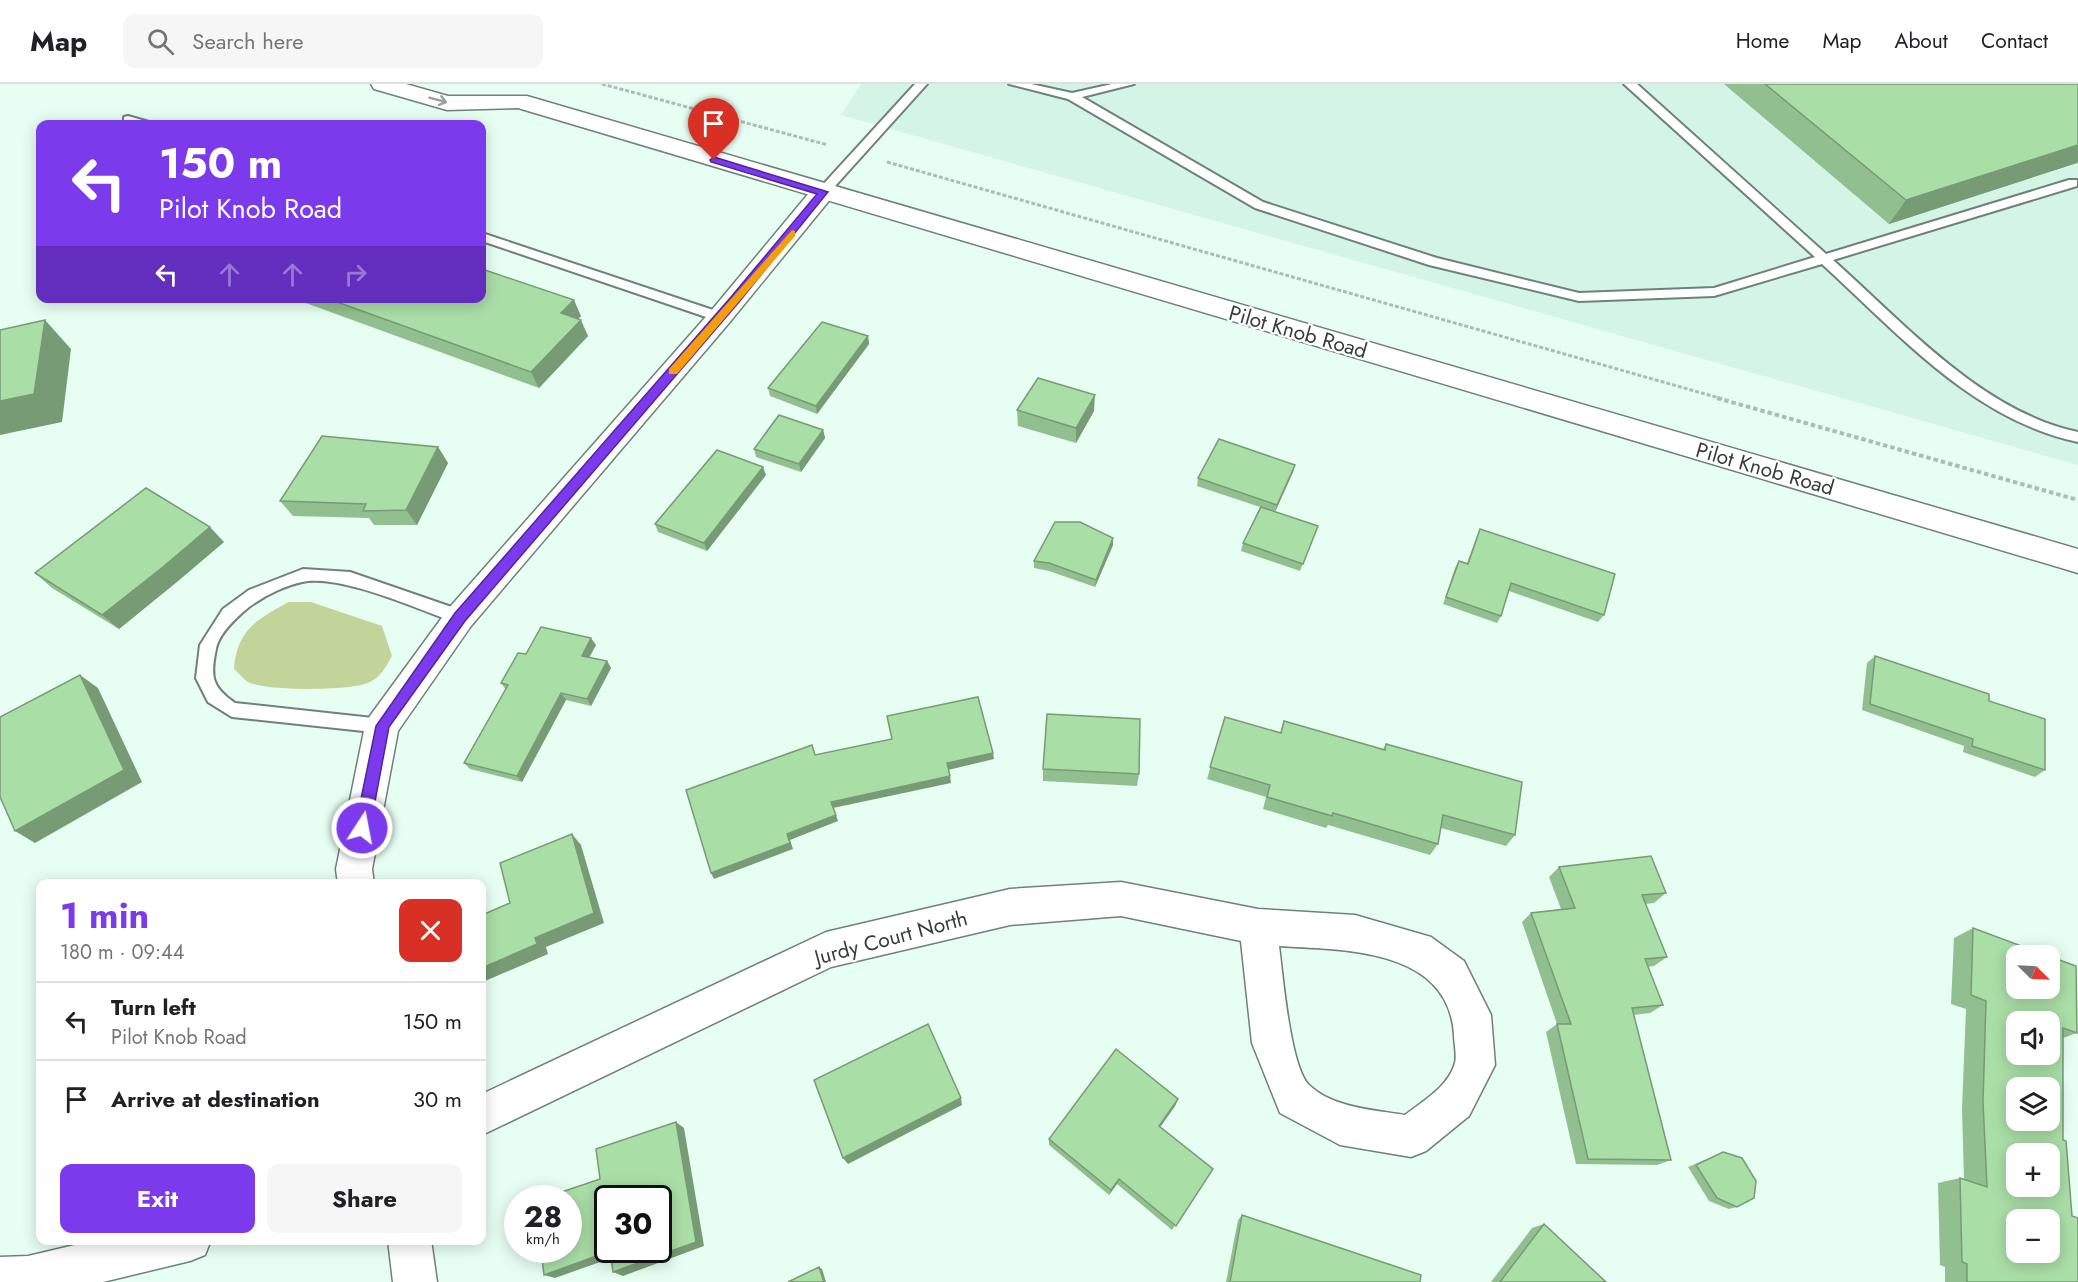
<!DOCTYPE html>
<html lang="en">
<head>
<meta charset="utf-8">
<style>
	body { margin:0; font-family:Jost,sans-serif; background:#f6f6f6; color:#202124; height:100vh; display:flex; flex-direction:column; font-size:22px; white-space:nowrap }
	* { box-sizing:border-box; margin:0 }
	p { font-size:20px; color:#757577 }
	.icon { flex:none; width:33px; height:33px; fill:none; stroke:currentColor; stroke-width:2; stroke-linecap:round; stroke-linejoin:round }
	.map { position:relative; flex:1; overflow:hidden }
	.panel { position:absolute; left:36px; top:795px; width:450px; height:366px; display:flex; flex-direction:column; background:#fff; border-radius:12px; box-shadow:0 3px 15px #0003 }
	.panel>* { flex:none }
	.top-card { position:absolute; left:36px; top:36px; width:450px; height:183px; border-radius:12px; box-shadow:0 3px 15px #0003; background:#7c3aed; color:#fff; overflow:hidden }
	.needle { width:39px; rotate:114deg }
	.fabs { position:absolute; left:2006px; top:861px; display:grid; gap:12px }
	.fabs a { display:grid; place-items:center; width:54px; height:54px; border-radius:12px; background:#fff; box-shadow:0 3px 15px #0003; font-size:30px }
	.speed { position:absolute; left:504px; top:1101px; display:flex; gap:12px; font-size:30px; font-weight:700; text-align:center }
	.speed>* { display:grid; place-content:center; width:78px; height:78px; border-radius:50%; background:#fff; box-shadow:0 3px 15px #0003; line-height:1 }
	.speed small { font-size:15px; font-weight:400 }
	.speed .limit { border:3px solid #111; border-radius:9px; background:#fff; color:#111 }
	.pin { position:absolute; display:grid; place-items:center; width:51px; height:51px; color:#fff; margin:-62px -26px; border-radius:50% 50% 50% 0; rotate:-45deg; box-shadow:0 0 6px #0007 }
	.pin .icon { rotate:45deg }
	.me { position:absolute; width:66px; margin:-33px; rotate:11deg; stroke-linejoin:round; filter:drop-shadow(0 0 4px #0008) }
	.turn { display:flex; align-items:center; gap:21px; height:126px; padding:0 24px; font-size:27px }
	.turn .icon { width:78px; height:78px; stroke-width:2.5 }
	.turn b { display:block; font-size:42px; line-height:51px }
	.lanes { display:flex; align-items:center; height:57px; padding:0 24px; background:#0003; justify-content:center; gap:30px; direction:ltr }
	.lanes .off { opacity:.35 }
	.round { display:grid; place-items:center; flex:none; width:63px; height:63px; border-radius:12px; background:#f6f6f6 }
	.overview { display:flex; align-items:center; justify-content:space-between; height:102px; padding:0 24px }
	h1 { font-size:36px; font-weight:700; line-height:45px; color:#7c3aed }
	.primary-button { display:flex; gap:12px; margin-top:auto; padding:12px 24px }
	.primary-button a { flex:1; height:69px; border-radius:12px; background:#7c3aed; color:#fff; font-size:24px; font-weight:700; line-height:69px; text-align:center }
	.primary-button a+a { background:#f6f6f6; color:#202124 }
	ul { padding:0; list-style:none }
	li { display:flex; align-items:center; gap:18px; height:78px; padding:0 24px; border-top:2px solid #e0e0e0 }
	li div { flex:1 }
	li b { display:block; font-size:22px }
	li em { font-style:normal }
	header { display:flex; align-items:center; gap:36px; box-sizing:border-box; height:84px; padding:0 30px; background:#fff; border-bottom:2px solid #e0e0e0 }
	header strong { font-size:28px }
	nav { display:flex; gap:33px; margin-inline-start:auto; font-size:21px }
	.search { width:420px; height:54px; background:#f6f6f6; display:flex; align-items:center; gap:15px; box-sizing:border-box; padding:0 21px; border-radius:12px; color:#757577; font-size:22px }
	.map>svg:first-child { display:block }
	.built { fill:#d4f4e6 }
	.green { fill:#c2d499 }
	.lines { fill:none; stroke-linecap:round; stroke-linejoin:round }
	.service-casing { stroke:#6d8278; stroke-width:4 }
	.minor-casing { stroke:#6d8278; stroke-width:3 }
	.secondary-casing { stroke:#6d8278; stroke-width:3 }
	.path-far1 { stroke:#abbdb5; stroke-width:3; stroke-dasharray:4 2; stroke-linecap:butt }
	.path { stroke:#abbdb5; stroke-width:4; stroke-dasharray:4.5 3; stroke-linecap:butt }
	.service { fill:#fff; fill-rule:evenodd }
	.minor { fill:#fff; fill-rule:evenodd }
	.secondary { fill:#fff; fill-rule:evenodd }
	.wall { fill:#92bf90 }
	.shaded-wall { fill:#779b75 }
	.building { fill:#aadea7; stroke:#779b75; stroke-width:1.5; fill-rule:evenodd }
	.oneway { stroke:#9a9e9c }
	.route { fill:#7c3aed; stroke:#51269a; stroke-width:1.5 }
	.slow { fill:#f59e0b }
	.labels { text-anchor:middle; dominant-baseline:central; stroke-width:4.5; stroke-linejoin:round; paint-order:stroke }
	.street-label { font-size:21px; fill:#343d39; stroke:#fff }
</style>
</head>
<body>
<header>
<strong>Map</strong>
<div class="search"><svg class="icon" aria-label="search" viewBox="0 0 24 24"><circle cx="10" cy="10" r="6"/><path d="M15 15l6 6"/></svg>Search here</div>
<nav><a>Home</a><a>Map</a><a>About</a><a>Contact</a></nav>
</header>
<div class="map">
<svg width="2078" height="1198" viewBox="0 0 2078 1198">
	<rect width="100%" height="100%" fill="#e7fef3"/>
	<polygon class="built" points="861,0 2078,0 2078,381 841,31"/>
	<path class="green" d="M289,518H311L382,542L392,572C386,583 380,594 368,599C348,607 266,607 248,598C243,595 238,588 234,585C237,546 257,535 289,518Z"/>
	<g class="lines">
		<g class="service-casing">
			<g id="service">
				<polygon points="915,0 927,0 827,111 819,111 819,105"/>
				<path d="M1009,0H1031L1072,9L1112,0H1134L1082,13L1263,118L1437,174L1579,209L1714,204L1815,173L1624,0H1637L1826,170L2069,96H2077V102L1833,176C1904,239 1982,328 2078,348V358C1973,336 1898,249 1822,180L1714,212L1579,217L1429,181L1255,124L1068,15Z"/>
				<polygon points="128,32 149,38 151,40 124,37 124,33"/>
				<polygon points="482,149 725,230 727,233 720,238 715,236 482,157"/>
				<path d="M303,485L350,488L466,528L468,533L466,538L460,540C422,527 340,489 302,498C284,502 264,512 249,523C237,533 219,549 216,565C210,593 212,603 235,619L382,635L388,637L390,642L388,647L382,649L232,633L208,618L196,594L200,561L223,525L249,506Z"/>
			</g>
		</g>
		<g class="minor-casing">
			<g id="minor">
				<polygon points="823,100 832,103 835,108 832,113 729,239 471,542 398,647 372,785 374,800 338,800 336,785 365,642 370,632 449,524 711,227 814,103"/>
				<path d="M1121,798L1258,825L1355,831L1431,853L1464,877L1491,931L1495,981L1469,1032L1426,1067L1411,1073L1340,1061L1280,1029L1252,959L1241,857L1121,832L1010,841L831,883L482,1051V1010L826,848L1010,805ZM1279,862C1344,866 1449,864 1454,951C1454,959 1457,971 1455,979C1448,1003 1424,1016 1405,1031C1375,1026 1333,1024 1309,1001C1290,982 1283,891 1279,862Z"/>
				<polygon points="96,1156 211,1156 205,1171 190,1177 103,1198 0,1198 0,1173 28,1172"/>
				<polygon points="388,1156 431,1156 437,1198 393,1198"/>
			</g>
		</g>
		<g class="secondary-casing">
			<polygon id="secondary" points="371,0 406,0 448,12 527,12 2078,465 2078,489 518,24 447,26 374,5"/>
		</g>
		<g class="path-far1">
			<polyline points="602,0 828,61"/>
			<polyline points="887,78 1723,315"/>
		</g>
		<polyline class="path" points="1717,314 2078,416"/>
		<use href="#service" class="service"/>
		<use href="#minor" class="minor"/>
		<use href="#secondary" class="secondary"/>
	</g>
	<g class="wall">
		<polygon points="1724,0 2078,0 2078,80 2077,79 1889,140"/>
		<polygon points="292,214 482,214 581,232 578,235 588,252 539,304"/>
		<polygon points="868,252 869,260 817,330 770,312 768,304"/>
		<polygon points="1017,326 1094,327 1076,359 1018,342"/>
		<polygon points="823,346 825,354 801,388 756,373 754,365"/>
		<polygon points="438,363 448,379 417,441 374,441 369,434 293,432 280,417"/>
		<polygon points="1295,381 1293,388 1275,428 1318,442 1300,487 1241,467 1243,459 1260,423 1197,402 1198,394"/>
		<polygon points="766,391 707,467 658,448 655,440"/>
		<polygon points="1480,445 1604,531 1598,538 1509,507 1501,532 1497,539 1443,520 1455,484 1459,477 1467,479 1477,452"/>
		<polygon points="224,458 178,497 119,545 52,504 35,489"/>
		<polygon points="1113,461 1095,503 1049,487 1034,484 1034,477"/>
		<polygon points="596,561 589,574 607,577 611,584 591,622 566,616 522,698 470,685 464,679 506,606 501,599 526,570"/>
		<polygon points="1875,572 1989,617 2045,686 2035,693 1963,668 1964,662 1862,626 1867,579"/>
		<polygon points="1225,633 1280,649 1284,637 1383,665 1386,660 1515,751 1506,762 1441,744 1438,760 1430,771 1328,741 1326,744 1263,725 1266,713 1207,695"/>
		<polygon points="1043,685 1139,690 1137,702 1043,697"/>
		<polygon points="1559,783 1666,809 1654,819 1645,820 1667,873 1654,882 1648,883 1663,921 1650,929 1633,931 1671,1076 1657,1081 1576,1080 1546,948 1557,940 1522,838 1531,829 1561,825 1549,793"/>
		<polygon points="1973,844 2077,949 2063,954 2063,1056 2078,1198 1945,1198 1945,1183 1940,1181 1938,1099 1960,1094 1964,1096 1962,1025 1966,925 1951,920 1954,854"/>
		<polygon points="1178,1015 1175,1022 1160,1043 1213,1085 1172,1146 1117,1100 1109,1111 1049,1061 1049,1055"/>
		<polygon points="1723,1068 1737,1123 1729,1125 1709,1117 1688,1083"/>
		<polygon points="1242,1131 1420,1198 1226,1198 1238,1136"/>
		<polygon points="1544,1140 1606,1198 1491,1198 1532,1144"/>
	</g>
	<g class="shaded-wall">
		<polygon points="2078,61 2078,77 2077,79 1889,140 1906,116"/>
		<polygon points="574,216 581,232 568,245 561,229"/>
		<polygon points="45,236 71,265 62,338 0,351 0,317"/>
		<polygon points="581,236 588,252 539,304 531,288"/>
		<polygon points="868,252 869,260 817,330 816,322"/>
		<polygon points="1095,311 1094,327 1076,359 1076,344"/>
		<polygon points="823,346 825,354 801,388 799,380"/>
		<polygon points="438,363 448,379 417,441 406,426"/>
		<polygon points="1295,381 1293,388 1275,428 1277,421"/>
		<polygon points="763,383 766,391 707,467 704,459"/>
		<polygon points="210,443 224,458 178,497 119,545 102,531"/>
		<polygon points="1113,454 1113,461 1095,503 1096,496"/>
		<polygon points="591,554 596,561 586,579 582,572"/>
		<polygon points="607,577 611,584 591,622 587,615"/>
		<polygon points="80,591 98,604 142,698 35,759 15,747"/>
		<polygon points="561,609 566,616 522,698 517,692"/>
		<polygon points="993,669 994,675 948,686 947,679"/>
		<polygon points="950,692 951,699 833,724 831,718"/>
		<polygon points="836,731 838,737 790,756 793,765 714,795 711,789 787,750"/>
		<polygon points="572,750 581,761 604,839 546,863 548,870 485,897 482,895 482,884 535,854"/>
		<polygon points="961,1014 962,1021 848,1080 843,1074"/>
		<polygon points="1178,1015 1175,1022 1156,1049 1159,1042"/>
		<polygon points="676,1038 684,1044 704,1162 623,1192 613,1188"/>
		<polygon points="1119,1095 1117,1100 1109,1111 1111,1106"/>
		<polygon points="610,1167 620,1171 555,1194 544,1191"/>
		<polygon points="819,1183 822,1185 826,1198 824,1198"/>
	</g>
	<g class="building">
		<polygon points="1765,0 2078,0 2078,61 1906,116"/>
		<polygon points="482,185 574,216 561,229 581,236 531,288 326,214 482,214"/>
		<polygon points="45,236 34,310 0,317 0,246"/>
		<polygon points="822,238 868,252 816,322 768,304"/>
		<polygon points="1038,294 1095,311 1076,344 1017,326"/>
		<polygon points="779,331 823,346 799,380 754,365"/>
		<polygon points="322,352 438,363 406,426 363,427 366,420 280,417"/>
		<polygon points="1219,355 1295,381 1277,421 1198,394"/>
		<polygon points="717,366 763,383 704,459 655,440"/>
		<polygon points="146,404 210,443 163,483 102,531 35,489"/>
		<polygon points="1261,423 1318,442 1303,480 1243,459"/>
		<polygon points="1055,438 1080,438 1113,454 1096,496 1049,479 1034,477"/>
		<polygon points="1480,445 1615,490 1604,531 1511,499 1501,532 1446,513 1459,477 1468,480"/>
		<polygon points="541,543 591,554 582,572 607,577 587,615 561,609 517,692 464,679 508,601 501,599 518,569 526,570"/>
		<polygon points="1875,572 1989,610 1989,617 2045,635 2045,686 1972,662 1973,655 1870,620"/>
		<polygon points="80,591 124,686 15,747 0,713 0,633"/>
		<polygon points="978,613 993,669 947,679 950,692 831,718 836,731 787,750 790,759 711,789 686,706 812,661 815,671 892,655 887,632"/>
		<polygon points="1047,630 1140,635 1139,690 1043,685"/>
		<polygon points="1225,633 1281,649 1284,637 1385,666 1386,660 1522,698 1515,751 1443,731 1438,760 1333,729 1332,732 1267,713 1270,701 1210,683"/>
		<polygon points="572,750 594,829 535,854 537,860 482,884 482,831 510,819 500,779"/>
		<polygon points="1651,772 1666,809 1642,811 1667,873 1645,875 1663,921 1632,924 1671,1076 1588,1075 1557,940 1571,940 1531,829 1575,824 1559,783"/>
		<path d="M1973,844L2048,872H2016V904H2049V872L2076,882L2077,949L2063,944V1056L2066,1057L2072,1132L2078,1134V1198H1967V1180L1962,1178L1960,1094L1987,1103L1983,1018L1986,917L1971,911ZM2016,938H2049V970H2016ZM2016,1004H2049V1036H2016ZM2016,1070H2049V1102H2016ZM2016,1136H2049V1168H2016Z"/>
		<polygon points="928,940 961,1014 843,1074 814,996"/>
		<polygon points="1116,965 1178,1015 1159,1042 1213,1085 1176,1142 1119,1095 1111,1106 1049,1055"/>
		<path d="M676,1038L696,1158L613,1188L610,1167L544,1191L541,1166H568V1114H544L600,1095L596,1065ZM608,1114H658V1166H608Z"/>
		<polygon points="1723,1068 1742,1074 1756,1097 1754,1114 1737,1123 1717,1114 1696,1081"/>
		<polygon points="1242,1131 1421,1191 1420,1198 1230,1198"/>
		<polygon points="1544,1140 1606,1198 1500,1198"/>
		<polygon points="819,1183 824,1198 788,1198"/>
	</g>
	<defs><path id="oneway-shaft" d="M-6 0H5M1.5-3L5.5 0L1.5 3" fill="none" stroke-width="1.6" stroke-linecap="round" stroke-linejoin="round" transform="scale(1.5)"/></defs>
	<use class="oneway" href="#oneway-shaft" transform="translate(438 16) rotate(15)"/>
	<polygon class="route" points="714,73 828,108 739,218 465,537 389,643 370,744 362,750 357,748 355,744 376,642 455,529 731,213 817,110 711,78 710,76"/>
	<polygon class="slow" points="792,146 795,147 795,152 677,290 669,290 669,285"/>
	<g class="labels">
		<g class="street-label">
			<text transform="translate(1298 248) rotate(16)">Pilot Knob Road</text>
			<text transform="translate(1765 385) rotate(16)">Pilot Knob Road</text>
			<text transform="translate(891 854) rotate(-15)">Jurdy Court North</text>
		</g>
	</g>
</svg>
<div class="fabs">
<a><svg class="needle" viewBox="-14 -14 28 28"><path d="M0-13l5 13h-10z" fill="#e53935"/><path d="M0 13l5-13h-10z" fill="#757577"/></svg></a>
<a><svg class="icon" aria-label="sound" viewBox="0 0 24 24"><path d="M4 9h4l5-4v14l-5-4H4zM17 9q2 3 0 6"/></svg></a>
<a><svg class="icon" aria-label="layers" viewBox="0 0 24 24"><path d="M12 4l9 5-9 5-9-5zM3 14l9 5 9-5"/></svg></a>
<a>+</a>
<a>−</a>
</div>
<div class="speed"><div>28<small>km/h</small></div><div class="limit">30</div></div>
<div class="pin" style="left:714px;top:76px;background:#d93025"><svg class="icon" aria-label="arrive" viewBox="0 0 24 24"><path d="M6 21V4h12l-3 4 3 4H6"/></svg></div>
<svg class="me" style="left:362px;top:744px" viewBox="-20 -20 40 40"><circle r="17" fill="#7c3aed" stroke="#fff" stroke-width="3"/><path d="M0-11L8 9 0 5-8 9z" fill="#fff"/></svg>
<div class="top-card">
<div class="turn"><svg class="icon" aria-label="left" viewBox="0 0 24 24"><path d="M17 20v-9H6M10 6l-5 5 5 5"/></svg><div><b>150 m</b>Pilot Knob Road</div></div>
<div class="lanes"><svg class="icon" aria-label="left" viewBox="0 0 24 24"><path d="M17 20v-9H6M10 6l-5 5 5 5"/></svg><svg class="icon off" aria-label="ahead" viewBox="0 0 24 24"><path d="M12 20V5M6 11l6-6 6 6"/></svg><svg class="icon off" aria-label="ahead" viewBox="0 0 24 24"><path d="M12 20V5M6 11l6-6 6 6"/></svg><svg class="icon off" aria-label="right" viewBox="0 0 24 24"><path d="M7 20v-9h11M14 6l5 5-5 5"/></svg></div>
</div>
<section class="panel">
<div class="overview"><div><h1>1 min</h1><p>180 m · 09:44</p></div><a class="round" style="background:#d93025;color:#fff"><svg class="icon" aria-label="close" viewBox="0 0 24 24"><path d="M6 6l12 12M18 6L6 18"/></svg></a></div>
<ul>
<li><svg class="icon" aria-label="left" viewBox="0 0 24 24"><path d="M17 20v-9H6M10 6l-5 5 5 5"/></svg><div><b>Turn left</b><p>Pilot Knob Road</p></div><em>150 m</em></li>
<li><svg class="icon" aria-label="arrive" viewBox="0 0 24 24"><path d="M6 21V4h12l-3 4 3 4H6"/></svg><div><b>Arrive at destination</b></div><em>30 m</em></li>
</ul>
<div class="primary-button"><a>Exit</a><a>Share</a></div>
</section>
</div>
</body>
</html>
